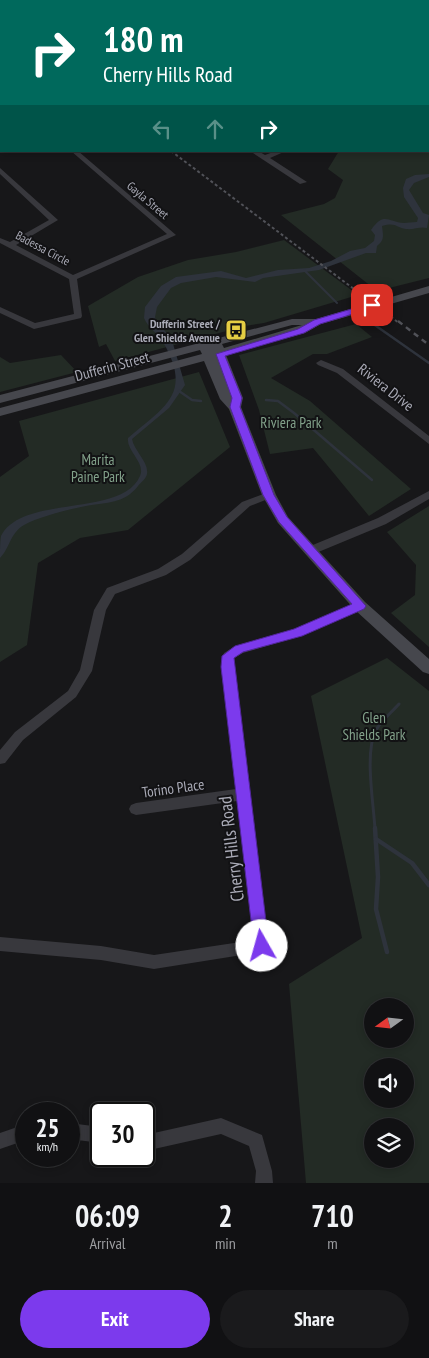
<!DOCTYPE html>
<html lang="en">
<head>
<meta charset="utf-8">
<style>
	body { margin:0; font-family:"PT Sans Narrow",sans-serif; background:#1a1a1c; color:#f1f3f6; height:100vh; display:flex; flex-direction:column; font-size:19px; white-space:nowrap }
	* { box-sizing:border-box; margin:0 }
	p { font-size:16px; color:#9c9da0 }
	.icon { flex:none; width:28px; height:28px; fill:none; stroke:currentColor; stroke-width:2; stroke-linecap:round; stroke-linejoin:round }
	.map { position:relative; height:1183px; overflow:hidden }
	.panel { display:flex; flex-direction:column; background:#111113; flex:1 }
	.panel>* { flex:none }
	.hud { position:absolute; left:0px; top:0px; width:430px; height:152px; box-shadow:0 2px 8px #0003,0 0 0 1px #303133; background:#00695c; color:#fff; overflow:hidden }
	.needle { width:32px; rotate:255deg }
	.controls { position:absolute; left:364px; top:998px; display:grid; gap:10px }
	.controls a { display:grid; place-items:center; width:50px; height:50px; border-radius:50%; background:#111113; box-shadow:0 2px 8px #0003,0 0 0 1px #303133; font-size:25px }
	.speed { position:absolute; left:15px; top:1102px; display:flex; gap:10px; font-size:25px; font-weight:700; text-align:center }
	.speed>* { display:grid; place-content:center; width:65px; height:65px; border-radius:50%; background:#111113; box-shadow:0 2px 8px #0003,0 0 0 1px #303133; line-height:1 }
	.speed small { font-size:12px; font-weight:400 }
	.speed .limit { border:2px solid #111; border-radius:8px; background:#fff; color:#111 }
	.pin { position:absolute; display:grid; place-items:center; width:42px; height:42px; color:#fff; margin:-21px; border-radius:10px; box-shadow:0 2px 8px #0006 }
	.me { position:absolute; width:55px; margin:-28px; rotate:353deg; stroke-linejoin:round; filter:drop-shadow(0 0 4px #0008) }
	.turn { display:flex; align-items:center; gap:18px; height:105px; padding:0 20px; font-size:22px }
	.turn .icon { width:65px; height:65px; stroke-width:2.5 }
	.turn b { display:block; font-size:35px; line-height:42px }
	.lanes { display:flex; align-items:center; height:48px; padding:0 20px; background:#0003; justify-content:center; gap:25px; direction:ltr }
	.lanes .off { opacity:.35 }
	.eta { display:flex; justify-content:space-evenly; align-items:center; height:85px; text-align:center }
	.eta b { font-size:30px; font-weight:700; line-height:35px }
	.cta { display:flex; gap:10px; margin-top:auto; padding:10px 20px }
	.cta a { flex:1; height:58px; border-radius:30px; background:#7c3aed; color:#fff; font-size:20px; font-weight:700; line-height:58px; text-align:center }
	.cta a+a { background:#1a1a1c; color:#f1f3f6 }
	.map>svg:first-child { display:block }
	.green { fill:#232b25; fill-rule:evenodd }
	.water { fill:#2e333c }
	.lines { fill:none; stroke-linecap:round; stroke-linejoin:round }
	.stream-far3 { stroke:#2e333c; stroke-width:2 }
	.stream-far2 { stroke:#2e333c; stroke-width:2.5 }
	.stream-far1 { stroke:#2e333c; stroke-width:3 }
	.stream { stroke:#2e333c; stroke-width:4.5 }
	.street { fill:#38383d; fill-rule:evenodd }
	.secondary { fill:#46474d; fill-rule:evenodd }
	.rail-far1 { stroke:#515258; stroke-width:2; stroke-dasharray:3 2.5; stroke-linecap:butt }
	.rail { stroke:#515258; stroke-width:2.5; stroke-dasharray:5.5 4.5; stroke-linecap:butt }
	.route { fill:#7c3aed; stroke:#51269a }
	.labels { text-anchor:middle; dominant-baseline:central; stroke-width:4; stroke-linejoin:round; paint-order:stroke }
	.far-street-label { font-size:12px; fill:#aaabb7; stroke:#121214 }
	.far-poi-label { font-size:12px; font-weight:bold; fill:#aaabb7; stroke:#121214; text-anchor:end }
	.street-label { font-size:15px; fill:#aaabb7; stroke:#121214 }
	.park-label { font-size:15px; fill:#82a18a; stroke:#121214 }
	.near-street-label { font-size:18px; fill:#aaabb7; stroke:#121214 }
</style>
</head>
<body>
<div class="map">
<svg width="429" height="1183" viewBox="0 0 429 1183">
	<rect width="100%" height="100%" fill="#171719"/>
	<g class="green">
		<polygon points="429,86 429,278 377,291 281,215 324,204 335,198 343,180 328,169 339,151 429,151"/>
		<polygon points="284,240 358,295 264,323 245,326 115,361 106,344 99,347 88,306 138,277 188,260 236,252"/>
		<polygon points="356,324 372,337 327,354 313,354 271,378 310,401 411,489 369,516 313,448 270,454 259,410 239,355"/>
		<polygon points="61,355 77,372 0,392 0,357 10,363"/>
		<polygon points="199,372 230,447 128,530 80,538 38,563 27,645 0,662 0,477 29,456 19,421"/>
		<polygon points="429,506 429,647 391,613 415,595 416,565 387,532"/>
		<path d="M387,658L429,691V1183H306L289,984L362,938L311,696ZM372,1006H405V1039H372ZM372,1066H405V1099H372ZM405,1126V1159H372V1126Z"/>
	</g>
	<path class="water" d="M429,174V177L414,183L409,190L423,213L429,215L427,228C420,226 414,230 406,229C395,227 396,222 382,226C383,235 385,240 377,246L376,253H366L319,270L263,278L255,282L216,277L181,283L171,288L157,307L155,317L158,324L171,337L185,385L169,408L132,439C134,451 149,462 147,474C146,479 141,482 138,486C124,504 107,502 86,506C70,509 38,517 24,525C10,533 10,548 0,558C0,552 0,541 1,536C22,494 122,518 140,476C146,463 126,451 128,438C165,406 193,394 163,342C158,333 148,328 144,318L145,307L161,286L176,277L221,271L246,278L278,270L309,268L331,261L350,251L365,248L374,241L375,235L371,230C384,211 388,222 404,223C408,223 412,222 417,222L418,218L404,197L403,188L406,179L415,175Z"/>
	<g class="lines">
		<g class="stream-far3">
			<polyline points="304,270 337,303"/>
			<polyline points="368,321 370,323"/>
		</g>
		<g class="stream-far2">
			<polyline points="369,321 429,363"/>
			<polyline points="179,391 192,400 201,401"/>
			<polyline points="266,400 278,401 294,413 372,480"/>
		</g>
		<path class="stream-far1" d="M375,830C374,805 364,752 376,730C381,721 392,712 399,704"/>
		<g class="stream">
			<polyline points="375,828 378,877 376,909 387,952"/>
			<polyline points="376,839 412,863 429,885"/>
		</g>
		<g class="street">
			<polygon points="35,0 42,0 43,1 36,1"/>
			<polygon points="145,0 152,0 153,1 146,1"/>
			<polygon points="222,0 229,0 230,1 223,1"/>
			<polygon points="294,0 302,0 303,1 295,1"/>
			<rect x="0" y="110" width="1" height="4"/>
			<polygon points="71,151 78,151 176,235 77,279 82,316 81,318 34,329 0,313 0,307 35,323 74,314 69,279 0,243 0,238 10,242 49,220 0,174 0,168 58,220 16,245 73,275 167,234"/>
			<polygon points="250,151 258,151 265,155 276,151 286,151 270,158 307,182 300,184"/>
			<polygon points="321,360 343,369 429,436 429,444 337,373 318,365 316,363"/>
			<polygon points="429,491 429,499 386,524 316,553 312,554 307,550 308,547 378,518"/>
			<polygon points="269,492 274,495 273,497 250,506 190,560 166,575 115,594 106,610 92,671 76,697 23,740 5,763 0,764 0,750 15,732 68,691 80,670 94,610 107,588 158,569 182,554 242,502"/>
			<polygon points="360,602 366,606 364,609 301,636 243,653 234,658 233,667 269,946 267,951 154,969 101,960 0,951 0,937 101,946 154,955 254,940 237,801 136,815 131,813 129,809 131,805 136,803 236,789 221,667 224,653 235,646 294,629"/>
			<polygon points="221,1118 262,1135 272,1171 273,1183 255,1183 256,1171 249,1146 221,1134 154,1149 144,1148 144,1132 154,1133"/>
			<polygon points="69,1123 101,1127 101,1143 69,1139"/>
			<polygon points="26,1124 26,1140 0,1149 0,1133"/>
		</g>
		<g class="secondary">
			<polygon points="361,0 370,0 371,1 362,1"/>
			<path d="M429,286V293L321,324L305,333L226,355L243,398L241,407L276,495L288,517L365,602L429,659V674L423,672L355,610L278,523L262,495L229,409L220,399L204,361L0,416V408L202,354L200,350L0,403V395L292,319H316ZM292,325H302L224,348L222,344Z"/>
		</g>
		<polyline class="rail-far1" points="171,151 399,323"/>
		<polyline class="rail" points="398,321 429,345"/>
	</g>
	<polygon class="route" points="372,303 377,305 376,307 320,324 304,333 225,356 242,398 240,407 274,495 287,517 366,606 364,609 302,636 243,652 234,658 269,946 267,951 262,953 256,951 254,946 221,667 222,656 235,646 294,629 352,604 279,522 263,495 230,407 232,398 216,354 298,329 314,320"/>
	<defs>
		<g id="bus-square" transform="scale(1.125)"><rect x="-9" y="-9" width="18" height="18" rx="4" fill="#e4cd43" stroke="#121214"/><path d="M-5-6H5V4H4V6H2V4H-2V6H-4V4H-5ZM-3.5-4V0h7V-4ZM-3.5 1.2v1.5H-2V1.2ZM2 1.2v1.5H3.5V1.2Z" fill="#111"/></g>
	</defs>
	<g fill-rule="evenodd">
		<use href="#bus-square" x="236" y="330"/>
	</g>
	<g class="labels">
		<g class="far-street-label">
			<text transform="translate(148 200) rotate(40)">Gayla Street</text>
			<text transform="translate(43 248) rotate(28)">Badessa Circle</text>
		</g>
		<g class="far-poi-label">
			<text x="220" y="323">Dufferin Street /<tspan x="220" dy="14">Glen Shields Avenue</tspan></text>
		</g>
		<g class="street-label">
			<text transform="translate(112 366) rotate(-15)">Dufferin Street</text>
			<text transform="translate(386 387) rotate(38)">Riviera Drive</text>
			<text transform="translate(173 788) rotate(-8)">Torino Place</text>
		</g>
		<g class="park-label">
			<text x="291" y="422">Riviera Park</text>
			<text x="98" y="459">Marita<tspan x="98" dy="17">Paine Park</tspan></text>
			<text x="374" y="717">Glen<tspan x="374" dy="17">Shields Park</tspan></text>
		</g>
		<g class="near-street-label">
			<text transform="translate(231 849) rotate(-97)">Cherry Hills Road</text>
		</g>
	</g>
</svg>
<div class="controls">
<a><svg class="needle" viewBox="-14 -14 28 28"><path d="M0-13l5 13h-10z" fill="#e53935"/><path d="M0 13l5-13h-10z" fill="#9c9da0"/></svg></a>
<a><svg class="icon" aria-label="sound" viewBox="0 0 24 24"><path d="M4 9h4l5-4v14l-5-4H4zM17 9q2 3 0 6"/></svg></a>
<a><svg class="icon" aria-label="layers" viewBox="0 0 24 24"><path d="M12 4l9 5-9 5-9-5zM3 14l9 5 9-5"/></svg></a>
</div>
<div class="speed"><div>25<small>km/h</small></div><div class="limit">30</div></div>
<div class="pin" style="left:372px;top:305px;background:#d93025"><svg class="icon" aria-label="arrive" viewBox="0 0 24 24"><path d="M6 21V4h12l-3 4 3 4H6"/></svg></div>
<svg class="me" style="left:262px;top:946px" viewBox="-20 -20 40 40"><circle r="19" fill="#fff"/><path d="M0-13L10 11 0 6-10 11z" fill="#7c3aed"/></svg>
<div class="hud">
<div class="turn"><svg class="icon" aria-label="right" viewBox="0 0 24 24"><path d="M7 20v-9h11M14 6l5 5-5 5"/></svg><div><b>180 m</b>Cherry Hills Road</div></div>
<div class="lanes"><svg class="icon off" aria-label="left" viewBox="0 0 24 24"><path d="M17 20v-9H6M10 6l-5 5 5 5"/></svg><svg class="icon off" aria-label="ahead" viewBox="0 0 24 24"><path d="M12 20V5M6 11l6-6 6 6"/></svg><svg class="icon" aria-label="right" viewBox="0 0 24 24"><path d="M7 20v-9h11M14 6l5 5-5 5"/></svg></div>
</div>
</div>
<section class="panel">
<div class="eta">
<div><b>06:09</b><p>Arrival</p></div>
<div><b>2</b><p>min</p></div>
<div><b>710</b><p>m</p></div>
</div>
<div class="cta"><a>Exit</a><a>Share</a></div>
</section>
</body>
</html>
